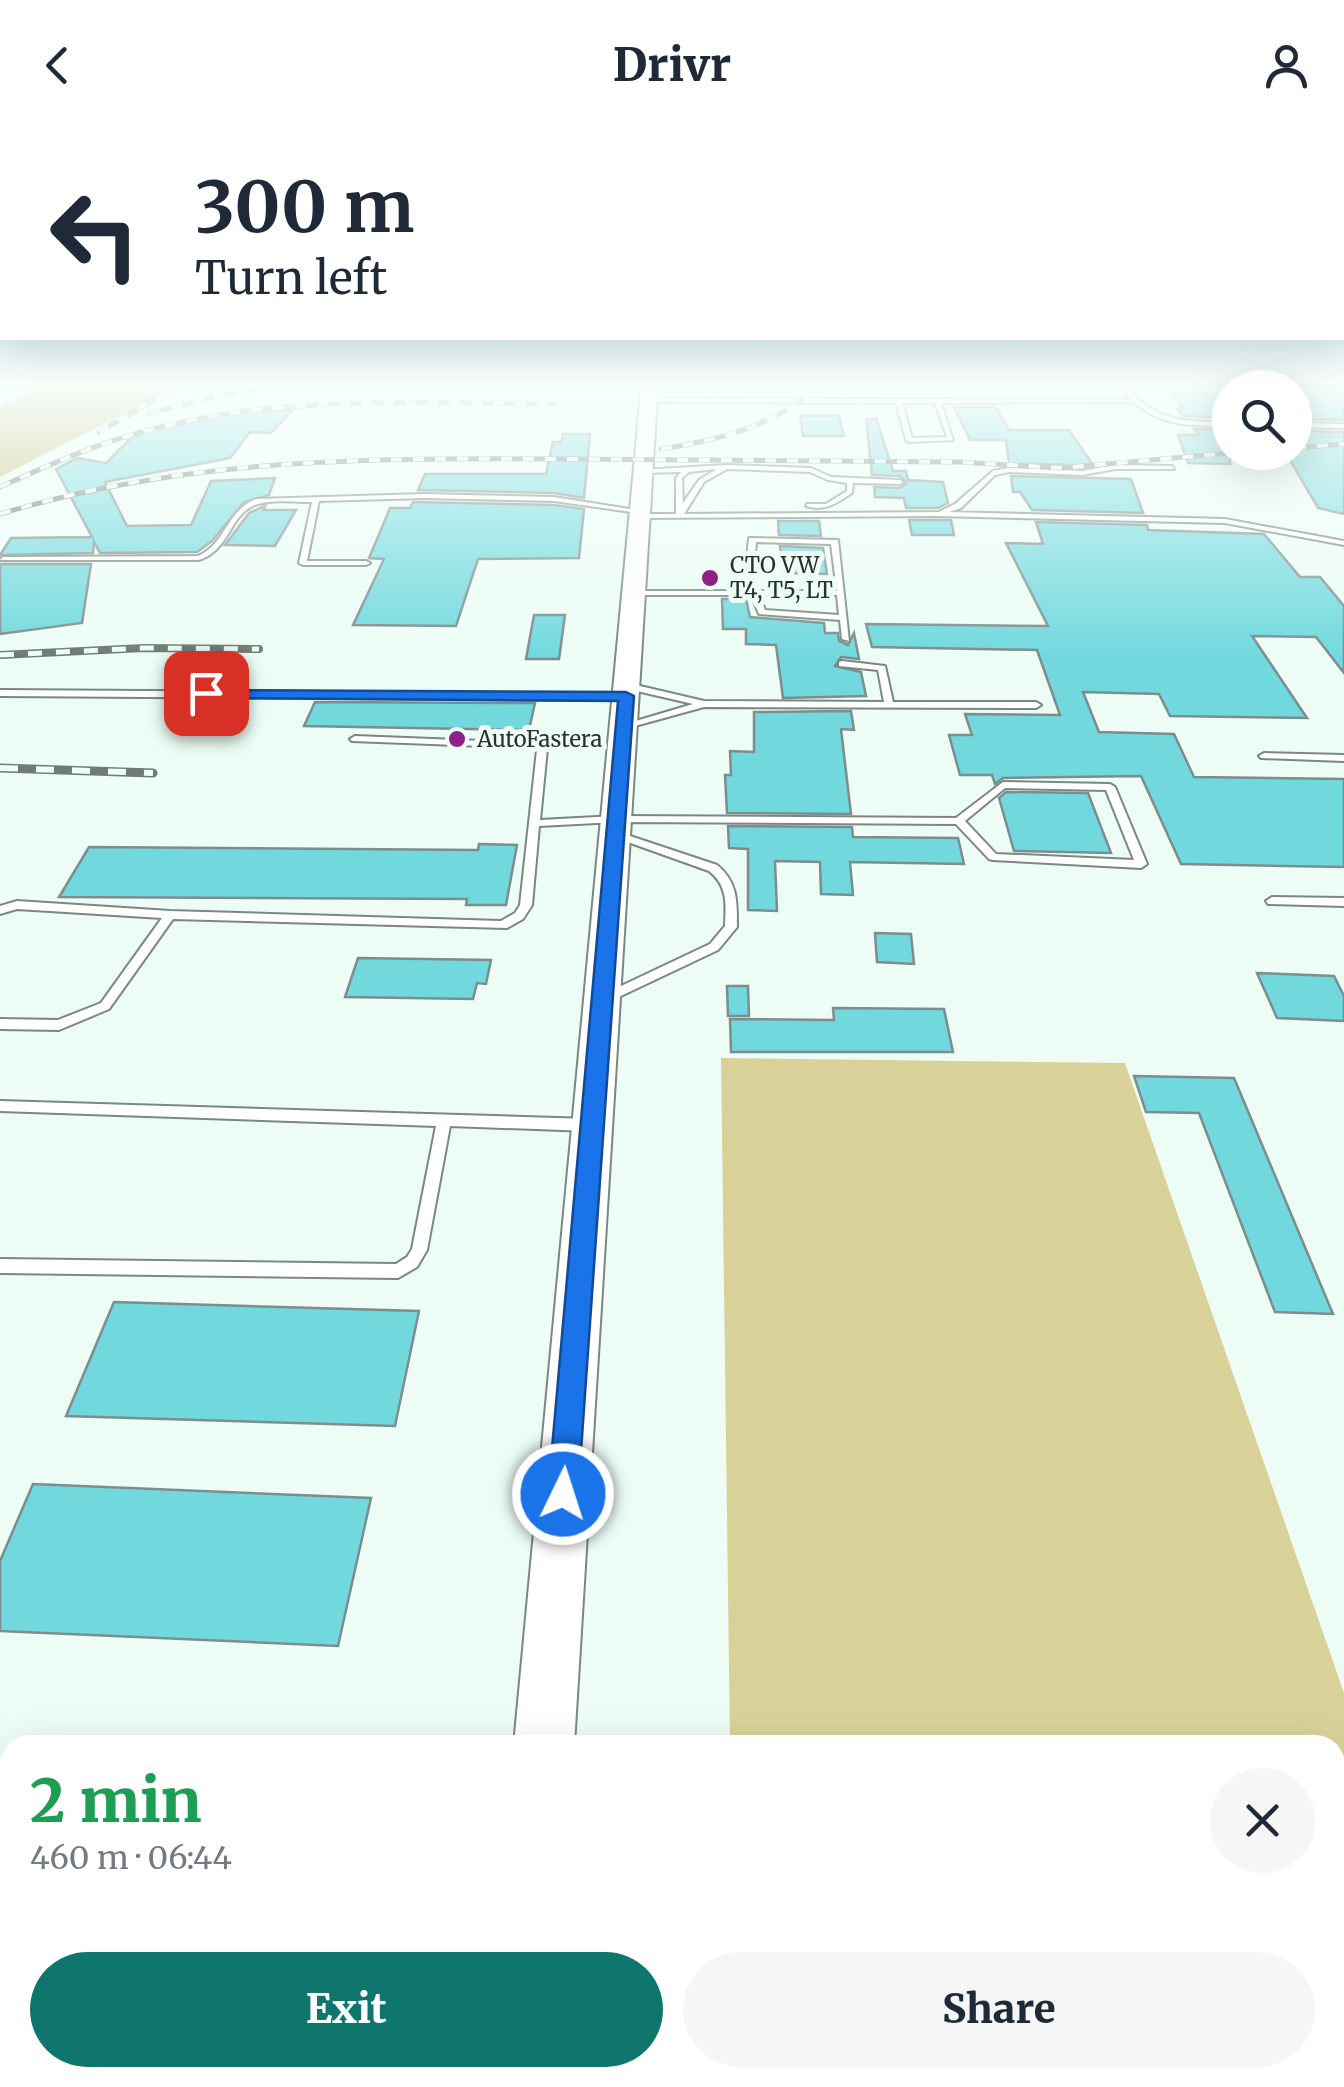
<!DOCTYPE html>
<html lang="en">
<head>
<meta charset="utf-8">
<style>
	body { margin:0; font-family:Merriweather,serif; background:#f6f6f7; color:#1f2937; height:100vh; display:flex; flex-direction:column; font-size:38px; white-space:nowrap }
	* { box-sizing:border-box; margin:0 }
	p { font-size:32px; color:#747a83 }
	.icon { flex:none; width:55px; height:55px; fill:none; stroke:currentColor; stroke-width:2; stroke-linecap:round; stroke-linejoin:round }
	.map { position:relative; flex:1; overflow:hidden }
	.details { position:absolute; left:0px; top:1605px; width:1345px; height:352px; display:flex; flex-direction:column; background:#fff; border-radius:30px 30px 0 0; box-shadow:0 10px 40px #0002 }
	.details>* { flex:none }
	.top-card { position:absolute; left:0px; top:0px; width:1345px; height:210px; box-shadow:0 10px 40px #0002; background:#fff; color:#1f2937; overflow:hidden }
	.buttons { position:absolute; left:1212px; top:240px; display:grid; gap:20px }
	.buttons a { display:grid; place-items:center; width:100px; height:100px; border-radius:50%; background:#fff; box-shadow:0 10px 40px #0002; font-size:50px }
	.pin { position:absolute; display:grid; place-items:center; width:85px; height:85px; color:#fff; margin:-42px; border-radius:20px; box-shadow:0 5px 15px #0006 }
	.me { position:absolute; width:110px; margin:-55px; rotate:4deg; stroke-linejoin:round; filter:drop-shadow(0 0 8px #0008) }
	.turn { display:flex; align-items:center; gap:35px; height:210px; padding:0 30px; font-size:45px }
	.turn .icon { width:130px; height:130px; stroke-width:2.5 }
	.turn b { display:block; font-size:70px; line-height:85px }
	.round { display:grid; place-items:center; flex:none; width:105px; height:105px; border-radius:52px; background:#f6f6f7 }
	.overview { display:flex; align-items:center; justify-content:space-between; height:170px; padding:0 30px }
	h1 { font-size:60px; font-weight:800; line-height:75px; color:#1e9e55 }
	.action { display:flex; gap:20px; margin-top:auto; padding:20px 30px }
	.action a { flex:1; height:115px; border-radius:60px; background:#0f766e; color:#fff; font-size:40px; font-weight:800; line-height:115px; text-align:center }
	.action a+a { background:#f6f6f7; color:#1f2937 }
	header { display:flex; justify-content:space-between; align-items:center; height:130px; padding:0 30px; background:#fff; font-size:45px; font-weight:800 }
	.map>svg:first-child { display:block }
	.green { fill:#d9d298 }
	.forest { fill:#c5bb70 }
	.building { fill:#71d9de; stroke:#7c8d8e; stroke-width:2.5 }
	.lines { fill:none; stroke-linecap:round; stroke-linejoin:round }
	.lane-casing { stroke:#798881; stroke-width:4 }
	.secondary-casing { stroke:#798881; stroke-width:4 }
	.lane { fill:#fff; fill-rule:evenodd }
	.secondary { fill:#fff; fill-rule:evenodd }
	.rail-far2-casing { stroke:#717b76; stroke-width:5 }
	.rail-far1-casing { stroke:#717b76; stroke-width:8 }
	.rail-casing { stroke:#717b76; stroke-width:9 }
	.rail-far2 { stroke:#edfdf6; stroke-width:4; stroke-dasharray:11; stroke-linecap:butt }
	.rail-far1 { stroke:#edfdf6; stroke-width:5; stroke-dasharray:14; stroke-linecap:butt }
	.rail { stroke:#edfdf6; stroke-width:6; stroke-dasharray:18; stroke-linecap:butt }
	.route { fill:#1a73e8; stroke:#114b97; stroke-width:2.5 }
	.poi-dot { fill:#8c2287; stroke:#edfdf6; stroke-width:4 }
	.labels { text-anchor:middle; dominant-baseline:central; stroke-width:10; stroke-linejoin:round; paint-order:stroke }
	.far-poi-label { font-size:22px; fill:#2a302d; stroke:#edfdf6; text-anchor:start }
</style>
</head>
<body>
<header><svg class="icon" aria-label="back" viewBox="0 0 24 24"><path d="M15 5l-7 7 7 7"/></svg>Drivr<svg class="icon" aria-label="person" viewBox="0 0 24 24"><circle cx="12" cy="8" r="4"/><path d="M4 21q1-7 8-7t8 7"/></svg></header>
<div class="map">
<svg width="1344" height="1957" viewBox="0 0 1344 1957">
	<rect width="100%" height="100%" fill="#edfdf6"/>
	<polygon class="green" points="721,928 1125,933 1344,1563 1344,1957 735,1957 735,1948 1335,1948 1335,1615 730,1615"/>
	<polygon class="forest" points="50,252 178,252 163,264 0,347 0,277"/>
	<g class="building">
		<polygon points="1162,252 1230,252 1230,288 1183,286 1177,278 1183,278"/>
		<polygon points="1295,252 1344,252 1344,290 1295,289"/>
		<polygon points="954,277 996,277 1009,300 1069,300 1093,335 1009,334 1006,310 970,310"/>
		<polygon points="293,280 271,303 250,302 230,328 105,352 127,396 191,395 211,351 275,348 269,365 244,372 212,411 197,422 100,423 94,412 93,423 0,425 11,408 92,407 56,339 77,328 106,333 137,302 246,282"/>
		<polygon points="800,286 839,286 844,306 803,306"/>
		<polygon points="876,288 893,341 906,341 908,350 943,352 948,373 938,378 906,378 904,368 875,367 874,357 900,358 907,353 900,346 872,345 866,290"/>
		<polygon points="1194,299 1230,300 1230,334 1188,333 1178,305 1199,305"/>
		<polygon points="1295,301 1344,302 1344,384 1318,378 1287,325 1295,325"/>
		<polygon points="563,304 590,304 584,368 554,363 418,360 425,344 546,344 553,312 561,312"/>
		<polygon points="1011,346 1131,349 1143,383 1032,380 1020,362 1013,362"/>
		<polygon points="413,372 554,375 584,379 579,428 478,429 456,496 353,495 384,429 369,428 390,378 410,378"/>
		<polygon points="265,376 264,380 296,380 275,416 225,415 249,383"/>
		<polygon points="909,390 951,390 954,405 912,405"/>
		<polygon points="778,391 819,391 821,406 779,405"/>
		<polygon points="1036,392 1147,395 1148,400 1264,404 1300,447 1320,447 1344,476 1344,543 1316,507 1252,506 1307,588 1170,586 1159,564 1083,562 1099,602 1174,604 1194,647 1344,649 1344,737 1181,734 1141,646 1003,648 995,654 992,645 960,645 949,605 972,605 965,584 1060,585 1037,520 872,517 866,494 1048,496 1006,413 1043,414"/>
		<polygon points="780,416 823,418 827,444 783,443"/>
		<polygon points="0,434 91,434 82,493 0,504"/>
		<polygon points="722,469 746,469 750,487 824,493 825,503 838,503 839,511 848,515 854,503 859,529 841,527 835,536 861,542 866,566 783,568 776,515 746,514 746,499 723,499"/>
		<polygon points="534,485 565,485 559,529 526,529"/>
		<polygon points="315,572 535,573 529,600 304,596"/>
		<polygon points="851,581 854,600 841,599 851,684 727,683 725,645 731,645 730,621 754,622 754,582"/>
		<polygon points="1006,662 1088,663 1111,723 1014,721 999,668"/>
		<polygon points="728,696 852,697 853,707 958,708 964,734 850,732 853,765 821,764 820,732 775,731 777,781 748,780 748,719 729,718"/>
		<polygon points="479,714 517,715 506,775 466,775 467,769 59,767 89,717 478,720"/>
		<polygon points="875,803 911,804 914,834 877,832"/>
		<polygon points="358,828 491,830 486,854 477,853 473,869 345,867"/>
		<polygon points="1257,843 1334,846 1344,866 1344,891 1277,888"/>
		<polygon points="727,856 748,856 749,886 728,886"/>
		<polygon points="833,878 944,879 953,922 731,922 730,889 834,890"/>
		<polygon points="1134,946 1234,948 1333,1184 1275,1182 1199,983 1146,982"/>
		<polygon points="114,1172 419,1181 395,1296 66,1286"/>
		<polygon points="33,1354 371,1368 338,1516 0,1501 0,1431"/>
	</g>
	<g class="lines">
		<g class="lane-casing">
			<g id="lane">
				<path d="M1117,252H1123C1152,292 1185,292 1230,292V296C1196,296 1160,297 1134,272L941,273L953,310L909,312L906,310L896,273L648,272L645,270L648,268L1131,270ZM902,273H935L947,307L912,308Z"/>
				<polygon points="1295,293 1344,294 1344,298 1295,297"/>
				<path d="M726,335L811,338L831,347L900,350L903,352L900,354L853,353L852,363C837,373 825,382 806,376L807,374H826L847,361V353L828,350L810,342L727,339L704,352L684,384L939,382L955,374L993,341L1009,338L1082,341L1115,335L1172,336L1174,339H1115L1082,345L1009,342L995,345L961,378L949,382L1225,389L1344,411V415L1225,393L937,386L638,388L634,386L638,384H676V348L681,342L643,343L641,340ZM717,339L699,350L683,373L682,348L689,342Z"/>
				<path d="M424,364L554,367L642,381L638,383L554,371L424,368L319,371L307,431H366L370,433L366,435H303L299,433L312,372C295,372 271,369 255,375C229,385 231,419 199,430H0L3,427L198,426C226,414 226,381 256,369Z"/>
				<path d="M749,408L838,410L849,511L842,509L840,490L759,484L751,465H631L627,463L631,461H749L745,451ZM756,412L831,414L837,461H757L753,451ZM759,465H837L839,485L765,480Z"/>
				<polygon points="842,531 885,536 893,572 1036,572 1041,575 1036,578 704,577 624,599 619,596 693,574 624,558 624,554 627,553 704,571 884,572 878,540 839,536 839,532"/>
				<polygon points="0,560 626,564 631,567 626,570 0,566"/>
				<path d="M355,606L538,613L547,619L540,690L616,686L956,688L1003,652L1110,654L1115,657L1147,734L1141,738L993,730L989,729L956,694L616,692L539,696L532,775L523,789L507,798L173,789L109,879L59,900L0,899V889L58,890L101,873L162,788L17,779L0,784V776L17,771L170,781L501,791L515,783L520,775L537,620L533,618L352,611L350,609ZM1005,658L1106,660L1134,730L996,724L965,691Z"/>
				<polygon points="1264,623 1344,625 1344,631 1261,628 1259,626"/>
				<path d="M615,701L717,735C738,752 737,772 737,797L718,820L606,873L600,868L602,865L710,814L725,796C726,774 728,756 709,741L611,706L610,704Z"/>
				<polygon points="1272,767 1344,768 1344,776 1268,774 1266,771"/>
				<polygon points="0,971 590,989 595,991 597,995 595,999 590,1001 450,996 427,1120 417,1137 398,1148 0,1143 0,1129 396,1134 407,1127 412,1119 436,996 0,981"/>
			</g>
		</g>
		<g class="secondary-casing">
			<g id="secondary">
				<polygon points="642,252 658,252 574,1615 514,1615"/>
				<polygon points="485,1948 555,1948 555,1957 483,1957"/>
			</g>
		</g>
		<use href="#lane" class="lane"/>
		<use href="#secondary" class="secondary"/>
		<g class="rail-far2-casing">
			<g id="rail-far2">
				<polyline points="0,260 16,252"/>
				<polyline points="150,283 223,265 297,254"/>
				<polyline points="99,302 184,252"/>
				<polyline points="1295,318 1344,314"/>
				<path d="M661,319C722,310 779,294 825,252"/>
				<path d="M0,357C45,337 88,317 135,304C270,264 416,273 555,274"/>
				<path d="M0,384C188,327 370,328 565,329C696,330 828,331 960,332L1062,338L1240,322"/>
			</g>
		</g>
		<g class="rail-far1-casing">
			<polyline id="rail-far1" points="0,525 144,518 259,519"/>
		</g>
		<g class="rail-casing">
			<polyline id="rail" points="0,638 153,643"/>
		</g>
		<use href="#rail-far2" class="rail-far2"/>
		<use href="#rail-far1" class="rail-far1"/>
		<use href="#rail" class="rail"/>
	</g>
	<linearGradient id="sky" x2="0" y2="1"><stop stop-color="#87c1ed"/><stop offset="0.48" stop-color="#f7fefb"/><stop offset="1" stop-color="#f7fefb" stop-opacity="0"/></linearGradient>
	<rect width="1344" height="526" fill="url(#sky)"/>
	<polygon class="route" points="201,560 626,562 634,566 578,1364 574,1375 563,1379 552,1375 548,1364 618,571 206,568 201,566"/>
	<g class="poi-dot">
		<circle cx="710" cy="448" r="10"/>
		<circle cx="457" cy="609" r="10"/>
	</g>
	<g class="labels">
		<g class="far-poi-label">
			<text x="730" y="435">СТО VW<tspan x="730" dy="25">T4, T5, LT</tspan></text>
			<text x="477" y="609">AutoFastera</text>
		</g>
	</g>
</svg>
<div class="buttons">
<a><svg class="icon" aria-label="search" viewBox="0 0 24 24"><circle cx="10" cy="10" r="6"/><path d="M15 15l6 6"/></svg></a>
</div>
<div class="pin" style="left:206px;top:563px;background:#d93025"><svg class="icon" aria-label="arrive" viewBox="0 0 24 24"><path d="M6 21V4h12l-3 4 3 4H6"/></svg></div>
<svg class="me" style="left:563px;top:1364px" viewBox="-20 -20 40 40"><circle r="17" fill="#1a73e8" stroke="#fff" stroke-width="3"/><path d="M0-11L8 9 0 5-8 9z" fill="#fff"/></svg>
<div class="top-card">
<div class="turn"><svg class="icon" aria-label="left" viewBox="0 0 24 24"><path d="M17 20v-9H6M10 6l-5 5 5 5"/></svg><div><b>300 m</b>Turn left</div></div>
</div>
<section class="details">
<div class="overview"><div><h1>2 min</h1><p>460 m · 06:44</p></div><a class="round"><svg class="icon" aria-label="close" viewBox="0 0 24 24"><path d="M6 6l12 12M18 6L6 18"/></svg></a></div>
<div class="action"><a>Exit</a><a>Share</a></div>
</section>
</div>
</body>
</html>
